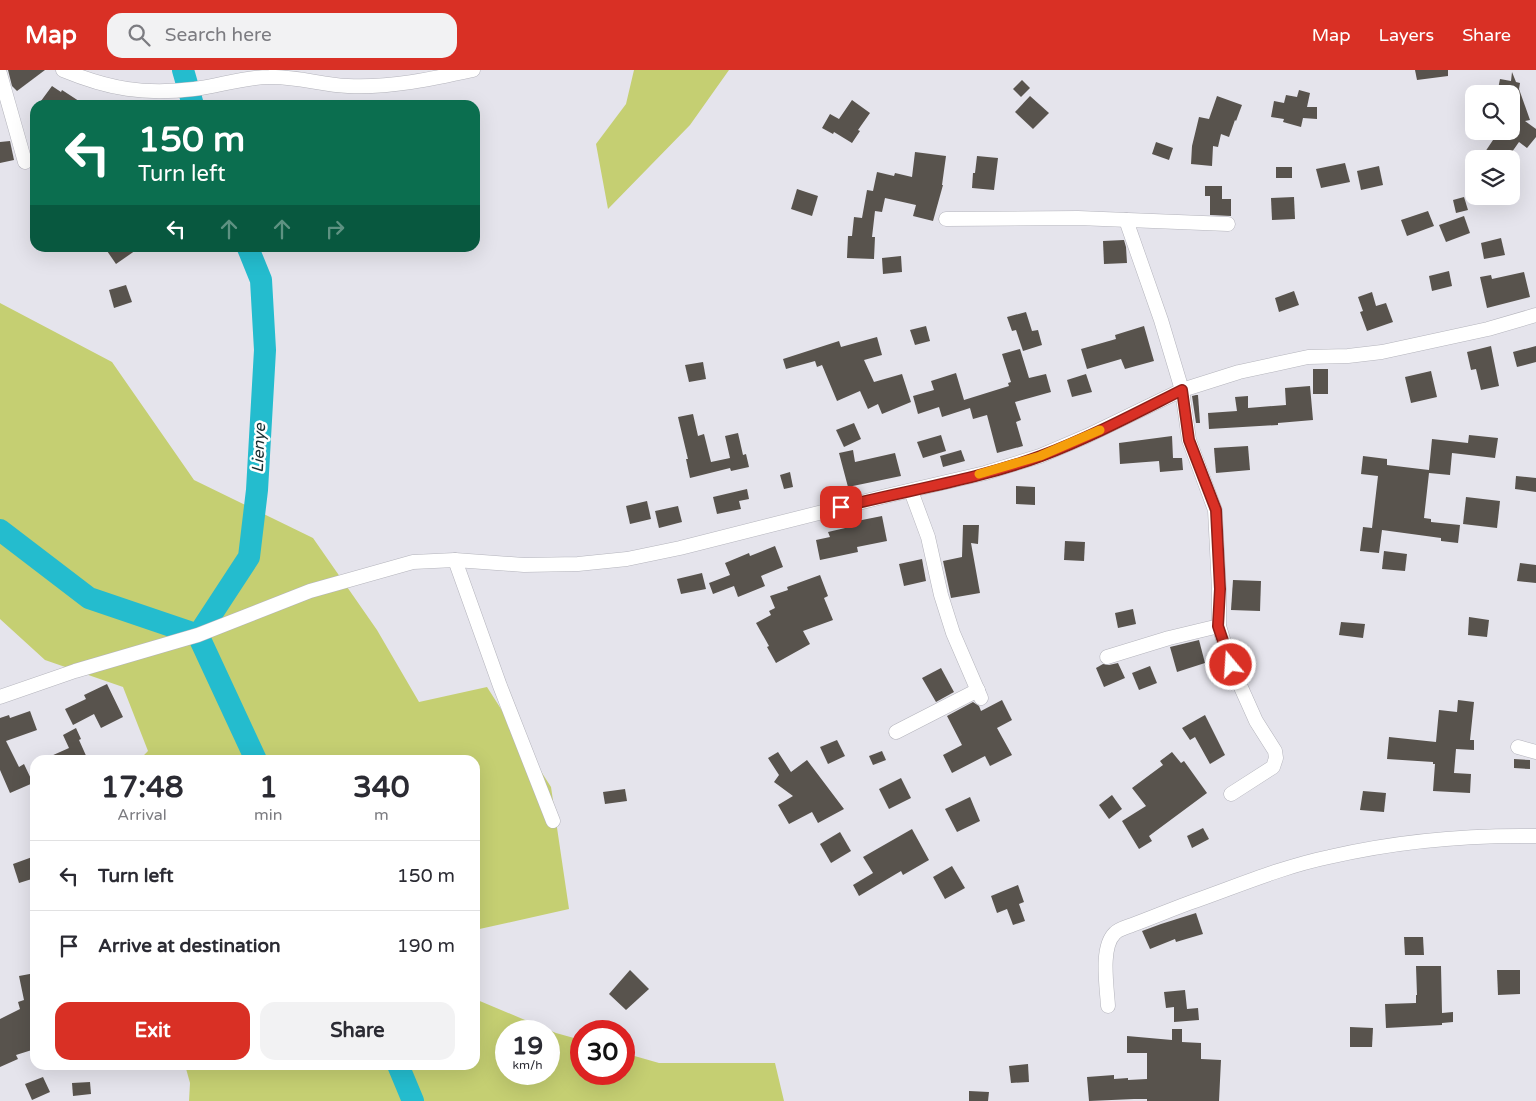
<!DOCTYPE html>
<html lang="en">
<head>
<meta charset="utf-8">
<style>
	body { margin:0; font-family:"Varela Round",sans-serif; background:#f2f2f3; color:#2b2b33; height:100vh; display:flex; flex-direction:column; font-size:19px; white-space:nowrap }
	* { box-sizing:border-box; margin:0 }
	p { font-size:16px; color:#7c7c81 }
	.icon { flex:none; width:28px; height:28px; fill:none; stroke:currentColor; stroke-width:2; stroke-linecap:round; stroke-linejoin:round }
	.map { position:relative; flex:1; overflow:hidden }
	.side { position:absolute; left:30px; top:685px; width:450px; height:315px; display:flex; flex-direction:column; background:#fff; border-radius:15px; box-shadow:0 5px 20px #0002 }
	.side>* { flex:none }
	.banner { position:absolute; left:30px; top:30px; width:450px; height:152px; border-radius:15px; box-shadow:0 5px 20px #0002; background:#0b6e4f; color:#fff; overflow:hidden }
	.fabs { position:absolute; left:1465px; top:15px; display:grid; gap:10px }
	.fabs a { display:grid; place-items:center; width:55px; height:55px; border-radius:10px; background:#fff; box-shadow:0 5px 20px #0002; font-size:25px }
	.speed { position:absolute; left:495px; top:950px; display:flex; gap:10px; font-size:25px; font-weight:700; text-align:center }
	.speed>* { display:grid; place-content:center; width:65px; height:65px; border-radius:50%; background:#fff; box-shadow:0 5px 20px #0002; line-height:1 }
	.speed small { font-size:12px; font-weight:400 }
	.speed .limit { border:8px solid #d22; background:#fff; color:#111 }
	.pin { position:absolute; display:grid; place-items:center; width:42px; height:42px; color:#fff; margin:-21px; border-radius:10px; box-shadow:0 2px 8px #0006 }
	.me { position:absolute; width:55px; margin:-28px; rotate:342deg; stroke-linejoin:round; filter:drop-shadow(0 0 4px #0008) }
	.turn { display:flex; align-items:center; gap:18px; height:105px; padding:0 25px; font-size:22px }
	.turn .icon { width:65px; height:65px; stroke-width:2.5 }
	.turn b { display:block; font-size:35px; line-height:42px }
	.lanes { display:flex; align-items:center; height:48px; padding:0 25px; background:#0003; justify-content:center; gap:25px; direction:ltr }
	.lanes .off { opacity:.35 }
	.eta { display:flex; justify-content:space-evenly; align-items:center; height:85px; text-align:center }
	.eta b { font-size:30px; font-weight:700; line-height:35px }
	.primary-button { display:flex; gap:10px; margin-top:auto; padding:10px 25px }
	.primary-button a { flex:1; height:58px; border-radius:15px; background:#d93025; color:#fff; font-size:20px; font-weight:700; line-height:58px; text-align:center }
	.primary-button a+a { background:#f2f2f3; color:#2b2b33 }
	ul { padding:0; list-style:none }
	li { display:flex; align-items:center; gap:15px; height:70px; padding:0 25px; border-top:1px solid #e1e1e2 }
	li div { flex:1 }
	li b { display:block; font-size:19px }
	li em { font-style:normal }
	header { display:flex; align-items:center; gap:30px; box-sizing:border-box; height:70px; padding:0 25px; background:#d93025; color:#fff }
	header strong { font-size:24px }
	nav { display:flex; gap:28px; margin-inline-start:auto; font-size:18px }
	.search { width:350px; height:45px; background:#f2f2f3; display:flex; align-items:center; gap:12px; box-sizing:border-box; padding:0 18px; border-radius:15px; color:#7c7c81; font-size:19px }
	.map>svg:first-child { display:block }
	.green { fill:#c5cf72; fill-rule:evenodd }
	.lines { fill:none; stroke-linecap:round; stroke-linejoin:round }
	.river { stroke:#24bcce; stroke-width:22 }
	.building { fill:#58534d }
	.minor-casing { stroke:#b4b4bc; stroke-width:15 }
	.minor { stroke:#fff; stroke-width:14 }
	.route-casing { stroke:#8d1f18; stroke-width:12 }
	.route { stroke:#d93025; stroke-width:9 }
	.slow { stroke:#f59e0b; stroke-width:9 }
	.labels { text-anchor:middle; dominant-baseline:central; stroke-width:5; stroke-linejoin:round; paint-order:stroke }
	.water-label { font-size:16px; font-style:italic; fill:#172e31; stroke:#fff }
</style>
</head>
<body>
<header>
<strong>Map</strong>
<div class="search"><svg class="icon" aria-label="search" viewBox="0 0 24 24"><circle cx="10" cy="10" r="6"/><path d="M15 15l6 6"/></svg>Search here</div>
<nav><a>Map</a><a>Layers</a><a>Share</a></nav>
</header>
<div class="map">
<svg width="1536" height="1031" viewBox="0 0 1536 1031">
	<rect width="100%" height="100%" fill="#e5e4ec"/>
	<g class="green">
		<polygon points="634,0 729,0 690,55 608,139 596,74 626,34"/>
		<polygon points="0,233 112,292 194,410 313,468 377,560 419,632 487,617 551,717 569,839 475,860 475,690 139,690 148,681 123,617 45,590 0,549"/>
		<path d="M475,929L556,963L581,970V1004H624V983L659,993H775L784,1031H189L190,1013L185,995H475ZM549,961V1004H506V961Z"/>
	</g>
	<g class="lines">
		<g class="river">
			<polyline points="183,0 193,35"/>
			<polyline points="0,460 89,528 198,565 256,690"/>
			<polyline points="198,565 249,487 257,420 265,280 261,210 248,178"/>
			<polyline points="398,995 413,1031"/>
		</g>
	</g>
	<g class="building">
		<polygon points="8,0 45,0 17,21 12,16"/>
		<polygon points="1415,0 1448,0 1448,6 1417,10"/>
		<polygon points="1512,2 1516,12 1520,13 1519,19 1530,50 1525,51 1536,59 1536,67 1527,78 1519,72 1507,89 1485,89 1488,84 1485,82 1495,67 1493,61 1511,61 1511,24 1497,24 1500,9 1511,11"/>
		<polygon points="1022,10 1030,18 1021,27 1013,19"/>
		<polygon points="52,16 61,22 62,20 85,35 38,35"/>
		<polygon points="1299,20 1310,23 1307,37 1317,37 1317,49 1303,48 1301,57 1283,52 1284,49 1271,47 1274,31 1284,33 1286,25 1297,27"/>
		<polygon points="1030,26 1049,43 1033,59 1015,42"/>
		<polygon points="1217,26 1242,35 1236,51 1235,50 1229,67 1221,64 1218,77 1213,76 1212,96 1191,94 1192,76 1199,47 1209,49"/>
		<polygon points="852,30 870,43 858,60 860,61 852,73 834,62 833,64 822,58 830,44 839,49"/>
		<polygon points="10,71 14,90 0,93 0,72"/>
		<polygon points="1156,72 1173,78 1169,90 1152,84"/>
		<polygon points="915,82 946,86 942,115 943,115 933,151 913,146 916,135 885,128 882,142 875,141 872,167 875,167 874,189 847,188 848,166 852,166 854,147 862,148 867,120 873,121 877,102 894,106 895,103 912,107"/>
		<polygon points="977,86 998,88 994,120 972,118 973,103 975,103"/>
		<polygon points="1345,93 1350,112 1321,118 1316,99"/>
		<polygon points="1379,96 1383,115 1361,120 1357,101"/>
		<rect x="1276" y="97" width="16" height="11"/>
		<polygon points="1205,116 1222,116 1222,129 1231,129 1231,146 1210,145 1210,126 1205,126"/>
		<polygon points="797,119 818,126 812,146 791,139"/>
		<polygon points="1294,127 1295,149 1272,150 1271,128"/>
		<polygon points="1464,127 1468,140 1456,143 1453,130"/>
		<polygon points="1428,141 1434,156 1407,166 1401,150"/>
		<polygon points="1464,146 1470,163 1446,172 1439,155"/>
		<polygon points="1501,168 1505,185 1484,189 1481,173"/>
		<polygon points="1124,170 1126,177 1127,193 1104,194 1103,171"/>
		<polygon points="105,178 139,178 116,194"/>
		<polygon points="901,186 902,202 883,204 882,188"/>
		<polygon points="1449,201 1452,216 1432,221 1429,206"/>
		<polygon points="1524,202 1530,227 1487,238 1480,207 1491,205 1492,209"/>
		<polygon points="126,215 132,232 114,238 109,220"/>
		<polygon points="1294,221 1299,235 1279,242 1275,228"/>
		<polygon points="1372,222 1376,236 1386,233 1393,252 1367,261 1360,242 1363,241 1358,227"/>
		<polygon points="1026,242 1032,261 1038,260 1042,275 1023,281 1016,260 1012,261 1007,247"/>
		<polygon points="926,256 930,271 915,275 910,260"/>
		<polygon points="1144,256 1154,291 1125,299 1121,289 1087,299 1081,279 1116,269 1115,265"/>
		<polygon points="877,267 882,285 864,290 874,312 902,304 911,332 882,344 878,334 868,339 860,321 837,331 822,295 817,297 815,291 786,299 783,289 839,271 841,277"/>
		<polygon points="1491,276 1499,316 1481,320 1476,299 1471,300 1467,282"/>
		<polygon points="1536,276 1536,292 1517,297 1513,282"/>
		<polygon points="1020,279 1029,308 1046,304 1051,322 1015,332 1021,350 1016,352 1023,376 997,383 987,345 973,349 970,338 942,347 939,337 918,344 913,326 934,320 931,311 956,303 964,330 1009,316 1008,313 1011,312 1002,284"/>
		<polygon points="703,292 706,309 689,312 685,295"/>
		<rect x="1313" y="299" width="15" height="25"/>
		<polygon points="1431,301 1437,327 1411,333 1405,307"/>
		<polygon points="1086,304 1092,322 1072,327 1067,310"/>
		<polygon points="1310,316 1313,350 1278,353 1278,355 1209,359 1208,343 1237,341 1235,327 1248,326 1248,338 1286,335 1285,318"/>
		<polygon points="1196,325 1198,325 1200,353 1196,353 1192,326"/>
		<polygon points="693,344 698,366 704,364 711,392 730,388 725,366 738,363 743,385 746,384 749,397 731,401 730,398 690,408 686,389 688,389 678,347"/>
		<polygon points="854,353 861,369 844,377 836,360"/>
		<polygon points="941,365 946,381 923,388 917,372"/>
		<polygon points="1469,365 1498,368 1495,388 1452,383 1450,405 1429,403 1424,448 1431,449 1431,452 1460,455 1458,473 1441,471 1441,468 1382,460 1379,483 1360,481 1363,457 1372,458 1378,406 1361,404 1363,386 1387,389 1387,395 1429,400 1432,369 1468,373"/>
		<polygon points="1172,366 1173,388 1182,388 1183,400 1160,402 1159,391 1120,394 1119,373"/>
		<polygon points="1248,376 1250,400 1216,403 1214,378"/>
		<polygon points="853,380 855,392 895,383 901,406 848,417 839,383"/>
		<polygon points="961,380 965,391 943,397 940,386"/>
		<polygon points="790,402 793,417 784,419 780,405"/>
		<polygon points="1516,406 1536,408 1536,422 1515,419"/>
		<polygon points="1016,416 1035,417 1035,435 1016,434"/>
		<polygon points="747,419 749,429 739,431 741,439 717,444 713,427"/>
		<polygon points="1466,427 1500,431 1497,458 1463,454"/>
		<polygon points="647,431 651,449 630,454 626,436"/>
		<polygon points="678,436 682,452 659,458 655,441"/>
		<polygon points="882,446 887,471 857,477 858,482 820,490 816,470 830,467 828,462 858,455 857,451"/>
		<polygon points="963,455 979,455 978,474 971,473 980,523 951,528 943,491 962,487"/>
		<polygon points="1065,471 1085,472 1084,491 1064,490"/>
		<polygon points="775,476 783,497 761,506 765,516 738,527 734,516 713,524 709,513 730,505 725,493 749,483 750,486"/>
		<polygon points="1384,481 1407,484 1405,501 1382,499"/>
		<polygon points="922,489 926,511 904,516 899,494"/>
		<polygon points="1520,493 1536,495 1536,513 1517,511"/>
		<polygon points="702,503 706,519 681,524 677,509"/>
		<polygon points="820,505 828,526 824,528 833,550 803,561 810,574 776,593 767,577 769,576 756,553 771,545 769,541 775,538 770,526 788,520 787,517"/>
		<polygon points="1233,510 1261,511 1260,541 1231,540"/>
		<polygon points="1133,539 1136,554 1118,558 1115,543"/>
		<polygon points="1469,547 1489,550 1487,567 1468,565"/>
		<polygon points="1341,552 1365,554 1363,568 1339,565"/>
		<polygon points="1199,570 1205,593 1177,602 1170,577"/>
		<polygon points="1118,593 1125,608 1104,617 1096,598 1103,594 1109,595"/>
		<polygon points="1150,596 1157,613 1139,620 1132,603"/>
		<polygon points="941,598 954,622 936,632 922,608"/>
		<polygon points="107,614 123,647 101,658 94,644 73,655 65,639 86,629 84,625"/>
		<polygon points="1002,630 1012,650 997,658 1012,685 990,696 985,686 952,703 943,685 962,675 947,646 973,632 979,636 981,641"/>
		<polygon points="1458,630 1474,632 1470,670 1474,670 1474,680 1456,679 1454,703 1471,704 1470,723 1433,721 1435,694 1433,694 1433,692 1387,689 1389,667 1436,672 1439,640 1457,642"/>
		<polygon points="30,641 37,660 6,671 19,697 24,694 33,713 10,723 0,700 0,648 9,645 10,648"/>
		<polygon points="1205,645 1225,685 1210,694 1195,667 1190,670 1182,658"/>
		<polygon points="76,658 81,669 79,670 88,690 42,690 69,678 63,665"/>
		<polygon points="837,670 845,686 828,694 820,677"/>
		<polygon points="882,681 886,690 873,695 869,686"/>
		<polygon points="778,682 791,702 807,690 844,739 818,753 812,742 789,754 778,735 793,726 774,712 779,705 768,688"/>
		<polygon points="1172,682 1181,693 1184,691 1207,723 1149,766 1152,771 1139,779 1122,751 1146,736 1132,718 1163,695 1160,691"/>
		<polygon points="1514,689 1530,690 1530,699 1514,698"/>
		<polygon points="901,708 911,728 889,739 879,719"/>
		<polygon points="625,719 627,731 605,734 603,722"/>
		<polygon points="1363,721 1386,723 1384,742 1360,740"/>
		<polygon points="1112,725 1122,739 1109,749 1099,735"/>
		<polygon points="970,727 980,751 957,762 945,739"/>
		<polygon points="1203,758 1209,769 1192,778 1187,766"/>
		<polygon points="912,759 929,790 903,805 901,801 859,826 853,815 873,803 863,787"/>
		<polygon points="840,762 851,781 831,793 820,774"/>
		<polygon points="35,786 35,808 19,813 13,794"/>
		<polygon points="952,796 965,818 945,829 933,807"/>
		<polygon points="1018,815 1024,832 1019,834 1025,851 1013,855 1007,839 997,843 991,826"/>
		<polygon points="1196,843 1203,864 1176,872 1175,869 1150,879 1142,861 1161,854"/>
		<polygon points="1404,867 1423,867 1424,885 1405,885"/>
		<polygon points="1416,896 1441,896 1442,943 1453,942 1453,952 1442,953 1442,955 1386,958 1385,934 1416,933 1416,925 1417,925"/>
		<polygon points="630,900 649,919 626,940 609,924"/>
		<polygon points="1497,900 1520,900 1520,924 1498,925"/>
		<polygon points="35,903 35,979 16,985 18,989 0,997 0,949 20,939 18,932 24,930 19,906"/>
		<polygon points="1185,920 1187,939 1198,938 1199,950 1174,952 1174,937 1166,938 1164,922"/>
		<polygon points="1350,957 1373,958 1372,977 1350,977"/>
		<polygon points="1172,959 1182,959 1182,972 1201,973 1201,989 1221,990 1219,1031 1147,1031 1147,1029 1134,1029 1089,1031 1087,1007 1114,1005 1114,1009 1128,1008 1128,1010 1147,1009 1147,983 1127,983 1127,966 1172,970"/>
		<polygon points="1028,994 1029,1012 1011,1013 1009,996"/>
		<polygon points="43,1007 50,1022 32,1030 25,1014"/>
		<polygon points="90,1012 91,1024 73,1026 72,1013"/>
		<polygon points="969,1021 989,1022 988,1031 969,1031"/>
	</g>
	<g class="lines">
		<g class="minor-casing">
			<g id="minor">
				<path d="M63,0C109,19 144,25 194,19C218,16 245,7 269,7C296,6 322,15 348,16C390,18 432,9 473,0"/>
				<polyline points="0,4 25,92"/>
				<polyline points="946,149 1078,148 1228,154"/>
				<polyline points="1126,150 1161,250 1182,320 1189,370 1215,440 1219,519 1219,556 1231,595 1256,651 1275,681 1276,688 1273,697 1231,724"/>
				<polyline points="911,421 928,467 941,525 953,563 981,628"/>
				<polyline points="455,490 500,616 553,751"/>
				<polyline points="1107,587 1169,568 1219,556"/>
				<polyline points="0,627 75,601 198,565 310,521 413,492 455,490 524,495 578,494 627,489 680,478 886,426 985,403 1040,386 1087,366 1182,320 1239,302 1308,287 1348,286 1382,282 1488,259 1536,245"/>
				<polyline points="896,662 978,620"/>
				<polyline points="1518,677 1536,682"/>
				<path d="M1108,936C1107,917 1100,877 1115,863C1119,859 1127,857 1132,855C1151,848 1170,840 1189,833C1235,817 1281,797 1329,787C1397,771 1466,765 1536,766"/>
			</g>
		</g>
		<use href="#minor" class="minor"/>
	</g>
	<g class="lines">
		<g class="route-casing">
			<path id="route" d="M841,437C907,420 976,410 1041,386C1089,368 1136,343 1182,320L1189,370L1216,440L1220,519L1218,556L1231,595"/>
		</g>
		<use href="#route" class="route"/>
		<polyline class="slow" points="979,404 1040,386 1100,360"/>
	</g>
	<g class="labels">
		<g class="water-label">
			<text transform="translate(259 378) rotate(-87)">Lienye</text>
		</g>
	</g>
</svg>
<div class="fabs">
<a><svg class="icon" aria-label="search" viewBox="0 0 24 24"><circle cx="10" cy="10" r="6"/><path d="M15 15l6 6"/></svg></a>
<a><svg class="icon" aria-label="layers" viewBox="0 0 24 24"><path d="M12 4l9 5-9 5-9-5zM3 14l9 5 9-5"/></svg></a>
</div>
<div class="speed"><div>19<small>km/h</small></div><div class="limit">30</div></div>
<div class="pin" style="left:841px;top:437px;background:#d93025"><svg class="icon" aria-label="arrive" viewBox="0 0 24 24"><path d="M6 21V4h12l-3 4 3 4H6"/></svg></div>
<svg class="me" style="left:1231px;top:595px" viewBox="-20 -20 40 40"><circle r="17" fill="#d93025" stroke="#fff" stroke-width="3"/><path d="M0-11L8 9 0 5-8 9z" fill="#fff"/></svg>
<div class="banner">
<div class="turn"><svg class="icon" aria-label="left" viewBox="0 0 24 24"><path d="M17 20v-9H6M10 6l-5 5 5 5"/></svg><div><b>150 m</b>Turn left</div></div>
<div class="lanes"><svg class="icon" aria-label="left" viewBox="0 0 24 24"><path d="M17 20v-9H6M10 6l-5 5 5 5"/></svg><svg class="icon off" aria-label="ahead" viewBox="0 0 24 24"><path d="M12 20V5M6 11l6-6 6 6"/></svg><svg class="icon off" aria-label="ahead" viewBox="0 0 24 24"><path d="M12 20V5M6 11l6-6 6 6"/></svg><svg class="icon off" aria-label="right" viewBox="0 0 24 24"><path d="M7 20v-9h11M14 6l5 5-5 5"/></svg></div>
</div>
<section class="side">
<div class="eta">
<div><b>17:48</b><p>Arrival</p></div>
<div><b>1</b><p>min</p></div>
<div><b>340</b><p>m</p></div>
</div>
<ul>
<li><svg class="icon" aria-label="left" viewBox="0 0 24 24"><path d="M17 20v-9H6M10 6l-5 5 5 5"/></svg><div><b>Turn left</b></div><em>150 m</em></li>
<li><svg class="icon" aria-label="arrive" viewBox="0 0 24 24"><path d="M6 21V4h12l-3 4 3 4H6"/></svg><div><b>Arrive at destination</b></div><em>190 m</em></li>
</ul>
<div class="primary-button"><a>Exit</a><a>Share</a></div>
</section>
</div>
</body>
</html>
